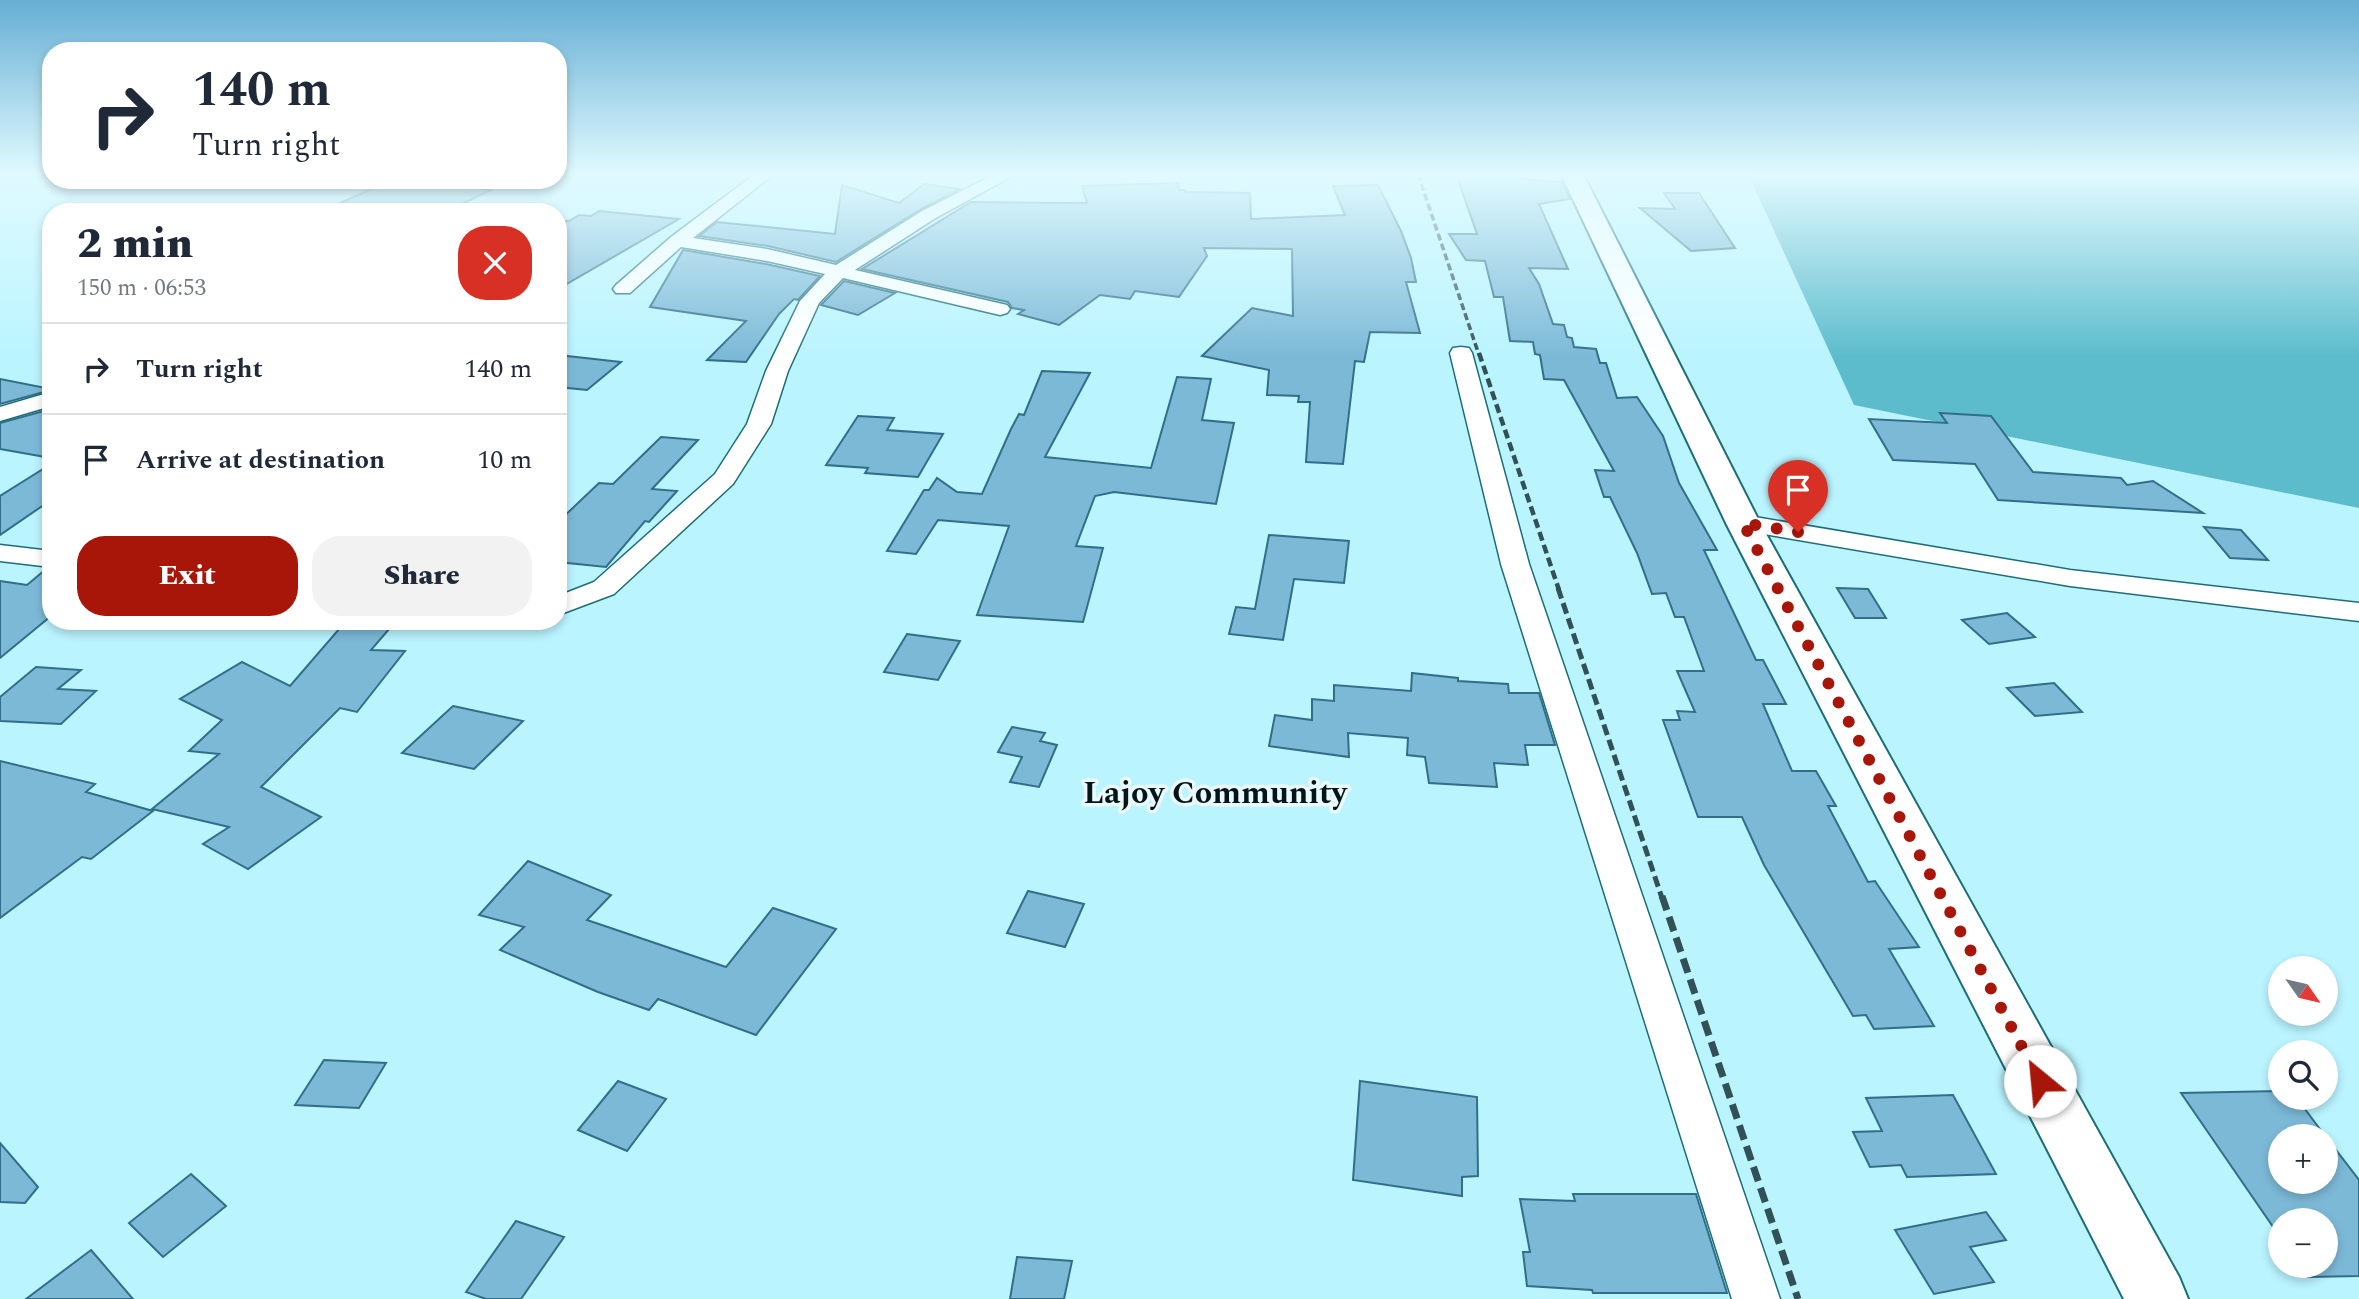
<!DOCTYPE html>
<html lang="en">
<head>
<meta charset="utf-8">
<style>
	body { margin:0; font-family:Spectral,serif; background:#f2f2f3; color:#1f2937; height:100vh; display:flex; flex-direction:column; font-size:26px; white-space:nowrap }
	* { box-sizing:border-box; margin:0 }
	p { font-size:23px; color:#747a83 }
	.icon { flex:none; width:38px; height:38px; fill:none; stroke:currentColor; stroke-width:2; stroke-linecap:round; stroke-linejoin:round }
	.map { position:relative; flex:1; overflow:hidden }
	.drawer { position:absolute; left:42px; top:203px; width:525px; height:427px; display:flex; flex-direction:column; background:#fff; border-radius:28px; box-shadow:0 4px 10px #0003 }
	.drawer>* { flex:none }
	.top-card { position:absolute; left:42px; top:42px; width:525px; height:147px; border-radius:28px; box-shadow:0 4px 10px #0003; background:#fff; color:#1f2937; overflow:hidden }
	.needle { width:46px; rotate:124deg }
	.tools { position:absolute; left:2268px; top:956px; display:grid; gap:14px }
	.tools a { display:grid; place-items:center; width:70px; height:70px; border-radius:50%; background:#fff; box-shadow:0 4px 10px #0003; font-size:35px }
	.pin { position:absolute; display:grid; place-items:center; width:60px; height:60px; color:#fff; margin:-72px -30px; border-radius:50% 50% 50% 0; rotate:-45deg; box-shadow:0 0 7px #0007 }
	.pin .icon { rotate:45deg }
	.me { position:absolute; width:77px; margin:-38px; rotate:332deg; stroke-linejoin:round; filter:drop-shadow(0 0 5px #0008) }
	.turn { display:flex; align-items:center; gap:24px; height:147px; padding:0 35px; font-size:32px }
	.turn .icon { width:91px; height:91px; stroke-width:2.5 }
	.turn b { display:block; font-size:49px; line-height:60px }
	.round { display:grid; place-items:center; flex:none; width:74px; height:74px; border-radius:28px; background:#f2f2f3 }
	.overview { display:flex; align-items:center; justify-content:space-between; height:119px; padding:0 35px }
	h1 { font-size:42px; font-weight:800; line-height:52px }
	.button { display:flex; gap:14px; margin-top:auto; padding:14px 35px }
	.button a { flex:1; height:80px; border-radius:28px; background:#a8160a; color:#fff; font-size:28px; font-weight:800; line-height:80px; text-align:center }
	.button a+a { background:#f2f2f3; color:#1f2937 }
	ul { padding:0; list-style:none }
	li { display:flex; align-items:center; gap:21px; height:91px; padding:0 35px; border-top:2px solid #e0e1e3 }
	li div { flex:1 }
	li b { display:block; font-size:26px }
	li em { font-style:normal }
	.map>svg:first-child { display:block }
	.forest { fill:#5dbccc }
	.building { fill:#7cb9d7; stroke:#316e89; stroke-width:2 }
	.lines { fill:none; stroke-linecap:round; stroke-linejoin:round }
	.minor-casing { stroke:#1d6d79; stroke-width:3 }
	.secondary-casing { stroke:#1d6d79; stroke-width:4 }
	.minor { fill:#fff; fill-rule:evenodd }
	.secondary { fill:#fff; fill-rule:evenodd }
	.rail-far3 { stroke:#325157; stroke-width:3.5; stroke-dasharray:7 3.5; stroke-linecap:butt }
	.rail-far2 { stroke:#325157; stroke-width:4.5; stroke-dasharray:9 4.5; stroke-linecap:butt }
	.rail-far1 { stroke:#325157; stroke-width:5; stroke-dasharray:11 5; stroke-linecap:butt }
	.rail { stroke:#325157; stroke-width:7; stroke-dasharray:15 7; stroke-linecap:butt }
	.route { stroke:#a8160a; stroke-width:12; stroke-dasharray:0 21.6 }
	.labels { text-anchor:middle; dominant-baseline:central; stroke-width:7; stroke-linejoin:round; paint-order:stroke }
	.district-label { font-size:32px; font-weight:bold; fill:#01161a; stroke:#ebf9fb }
</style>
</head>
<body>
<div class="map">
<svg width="2359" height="1299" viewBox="0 0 2359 1299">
	<rect width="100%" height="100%" fill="#baf4ff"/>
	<polygon class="forest" points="1748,174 2359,174 2359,508 1854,405"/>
	<g class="building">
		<polygon points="1456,174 1522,174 1522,179 1562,182 1570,199 1539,204 1568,269 1529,268 1539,284 1553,324 1564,325 1567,337 1572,338 1574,347 1596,349 1600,363 1606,363 1617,398 1637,397 1663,436 1679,483 1717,550 1704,550 1756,660 1763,660 1786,704 1763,704 1792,771 1816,771 1836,806 1828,806 1868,882 1875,881 1919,947 1889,949 1934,1026 1874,1029 1866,1015 1853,1016 1764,865 1742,817 1698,817 1663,720 1680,720 1677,711 1695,712 1677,671 1704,671 1684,617 1675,617 1666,593 1652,594 1637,553 1610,497 1604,497 1595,470 1614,471 1564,380 1544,379 1540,355 1535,354 1533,342 1510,341 1503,297 1494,297 1485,261 1466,260 1449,234 1477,234"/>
		<polygon points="391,180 411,180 491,190 445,212 338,204"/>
		<polygon points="1178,183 1179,190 1185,190 1186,192 1250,193 1251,219 1345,215 1333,186 1378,185 1401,231 1411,258 1416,282 1406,282 1420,333 1370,332 1364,362 1355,361 1343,464 1306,462 1310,402 1298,402 1299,396 1267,395 1269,370 1202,356 1252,308 1293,316 1292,249 1204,248 1207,256 1179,297 1135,291 1130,299 1100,295 1059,325 1018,314 1024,310 1012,308 1008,302 862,269 971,202 1087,203 1082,186"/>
		<polygon points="924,184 960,189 921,209 836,262 768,246 699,236 717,222 835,234 842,185 899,203"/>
		<polygon points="1664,193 1699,193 1735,248 1691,251 1640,208 1675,209"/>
		<polygon points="599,211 679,219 558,289 558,220 569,221 579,215 591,216"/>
		<polygon points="683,250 766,264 820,276 798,300 794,299 779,314 746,362 707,360 746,321 650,307"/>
		<polygon points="844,281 895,293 858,315 821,305"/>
		<polygon points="558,355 621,362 587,390 558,387"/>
		<polygon points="1042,371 1090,373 1045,457 1151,468 1177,377 1211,379 1202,420 1234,423 1216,504 1114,492 1095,496 1076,546 1103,548 1083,622 977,615 1009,526 938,520 916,554 887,551 924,490 929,490 937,478 957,492 982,494 1011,429 1019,414 1024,415"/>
		<polygon points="0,379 51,389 51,390 0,404"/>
		<polygon points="51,409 51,458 0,449 0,423"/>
		<polygon points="1940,413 1991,416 2033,472 2121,478 2127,485 2153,481 2203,513 1998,500 1975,464 1893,460 1869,419 1947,423"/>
		<polygon points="858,416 894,418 887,430 943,434 918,477 865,473 868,468 826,465"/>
		<polygon points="661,437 698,440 652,489 677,491 649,522 645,521 606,567 558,562 558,522 599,483 613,484"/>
		<polygon points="51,464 51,500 0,535 0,496"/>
		<polygon points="2204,527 2241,530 2268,560 2230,558"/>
		<polygon points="1269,535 1349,541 1344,583 1294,579 1283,640 1229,634 1236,607 1255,609"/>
		<polygon points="46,569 51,570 51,616 0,658 0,581 27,585"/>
		<polygon points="1837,588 1868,589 1886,618 1855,618"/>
		<polygon points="2007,613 2035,637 1989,644 1962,620"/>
		<polygon points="346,621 396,621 371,650 405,651 357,712 340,708 261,787 321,817 248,869 203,844 229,827 152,809 219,754 189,751 222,720 180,699 242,662 290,686"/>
		<polygon points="907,634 960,641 938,680 884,672"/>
		<polygon points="36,667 81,670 58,689 96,691 61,724 0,721 0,697"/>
		<polygon points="1412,673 1458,678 1458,681 1508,684 1509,693 1539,693 1555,745 1525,745 1528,765 1494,763 1497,787 1429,783 1425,757 1407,755 1408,738 1348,733 1349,757 1269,746 1275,715 1312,720 1312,699 1334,701 1334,685 1411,691"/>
		<polygon points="2054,683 2082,712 2035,716 2007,688"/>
		<polygon points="453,706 523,721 474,769 402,753"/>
		<polygon points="1012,727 1045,733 1040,741 1057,745 1039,787 1010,782 1022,757 998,752"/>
		<polygon points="0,761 95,784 86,792 153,811 91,859 82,857 0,918"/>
		<polygon points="528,861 611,895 587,920 726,967 773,908 836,929 756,1035 658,999 649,1010 598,992 500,950 524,927 479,915"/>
		<polygon points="1028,891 1084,904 1065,947 1007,933"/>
		<polygon points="324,1060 386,1063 359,1108 295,1105"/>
		<polygon points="618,1081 666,1099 627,1151 578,1130"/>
		<polygon points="1360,1081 1477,1097 1478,1176 1462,1177 1462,1196 1353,1180"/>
		<polygon points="2280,1091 2280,1097 2296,1097 2325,1136 2280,1136 2280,1181 2326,1181 2326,1137 2359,1180 2359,1276 2308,1277 2300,1265 2326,1265 2326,1220 2280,1220 2280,1237 2181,1093"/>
		<polygon points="1953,1095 1996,1174 1907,1177 1901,1165 1870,1167 1853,1132 1882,1131 1866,1098"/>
		<polygon points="0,1143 38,1187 25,1203 0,1202"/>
		<polygon points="191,1174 226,1206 163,1257 129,1223"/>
		<polygon points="1573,1194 1696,1194 1727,1293 1593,1293 1592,1290 1527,1286 1523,1252 1530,1252 1520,1199 1575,1201"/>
		<polygon points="1986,1212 2006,1240 1970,1247 1994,1282 1934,1294 1895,1230"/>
		<polygon points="516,1221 564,1237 521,1299 486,1299 466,1292"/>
		<polygon points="91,1250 133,1299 26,1299"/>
		<polygon points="1017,1257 1072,1261 1064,1299 1010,1299"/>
	</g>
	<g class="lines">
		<g class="minor-casing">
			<g id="minor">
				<polygon points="755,174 774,174 693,238 767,249 836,265 922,211 995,174 1016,174 934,219 855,270 1007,305 1010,309 1007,313 1000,315 843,278 819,303 788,371 771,424 733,484 614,594 558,615 558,596 594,582 715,474 747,424 766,371 800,301 825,274 767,261 681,247 630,293 616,293 613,289 616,285 671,237"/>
				<polygon points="1461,347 1469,348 1472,353 1529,564 1780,1299 1732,1299 1501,564 1450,353 1453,348"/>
				<polygon points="51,392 51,406 0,421 0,407"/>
				<polygon points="1743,515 2070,570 2359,603 2359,621 2070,586 1734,529 1730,523 1734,517"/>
				<polygon points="0,545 51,551 51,567 0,561"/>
			</g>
		</g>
		<g class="secondary-casing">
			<polygon id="secondary" points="1561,174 1583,174 1760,523 2179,1277 2188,1299 2124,1299 1726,523"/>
		</g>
		<use href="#minor" class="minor"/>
		<use href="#secondary" class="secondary"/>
		<polyline class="rail-far3" points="1418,174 1479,355"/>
		<polyline class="rail-far2" points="1479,353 1559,590"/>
		<polyline class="rail-far1" points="1558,588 1662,898"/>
		<polyline class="rail" points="1662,896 1798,1299"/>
	</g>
	<linearGradient id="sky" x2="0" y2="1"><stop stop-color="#66aed3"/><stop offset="0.49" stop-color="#e0faff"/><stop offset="1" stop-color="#e0faff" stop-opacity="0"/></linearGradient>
	<rect width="2359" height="356" fill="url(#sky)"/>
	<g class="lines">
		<polyline class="route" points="1798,532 1743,523 2040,1081"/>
	</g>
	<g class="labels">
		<g class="district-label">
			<text x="1215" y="793">Lajoy Community</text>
		</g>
	</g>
</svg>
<div class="tools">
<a><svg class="needle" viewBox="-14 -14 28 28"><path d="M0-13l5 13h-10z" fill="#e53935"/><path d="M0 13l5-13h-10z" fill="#747a83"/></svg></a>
<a><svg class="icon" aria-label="search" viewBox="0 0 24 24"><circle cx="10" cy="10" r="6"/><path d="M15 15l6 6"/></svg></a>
<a>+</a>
<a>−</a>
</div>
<div class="pin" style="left:1798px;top:532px;background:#d93025"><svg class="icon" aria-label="arrive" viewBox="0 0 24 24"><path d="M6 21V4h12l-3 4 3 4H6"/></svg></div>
<svg class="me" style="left:2040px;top:1081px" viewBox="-20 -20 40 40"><circle r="19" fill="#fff"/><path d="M0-13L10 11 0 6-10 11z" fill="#a8160a"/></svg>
<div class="top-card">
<div class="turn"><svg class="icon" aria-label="right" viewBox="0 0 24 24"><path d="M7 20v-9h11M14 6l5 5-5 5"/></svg><div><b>140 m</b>Turn right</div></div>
</div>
<section class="drawer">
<div class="overview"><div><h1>2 min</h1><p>150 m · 06:53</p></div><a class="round" style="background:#d93025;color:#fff"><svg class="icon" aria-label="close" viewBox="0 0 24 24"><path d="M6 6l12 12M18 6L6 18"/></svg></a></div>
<ul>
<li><svg class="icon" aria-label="right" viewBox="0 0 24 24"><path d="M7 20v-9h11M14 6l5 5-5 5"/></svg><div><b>Turn right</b></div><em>140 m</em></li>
<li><svg class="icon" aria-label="arrive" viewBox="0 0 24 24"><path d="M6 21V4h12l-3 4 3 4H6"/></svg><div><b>Arrive at destination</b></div><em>10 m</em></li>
</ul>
<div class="button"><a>Exit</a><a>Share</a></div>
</section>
</div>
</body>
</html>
